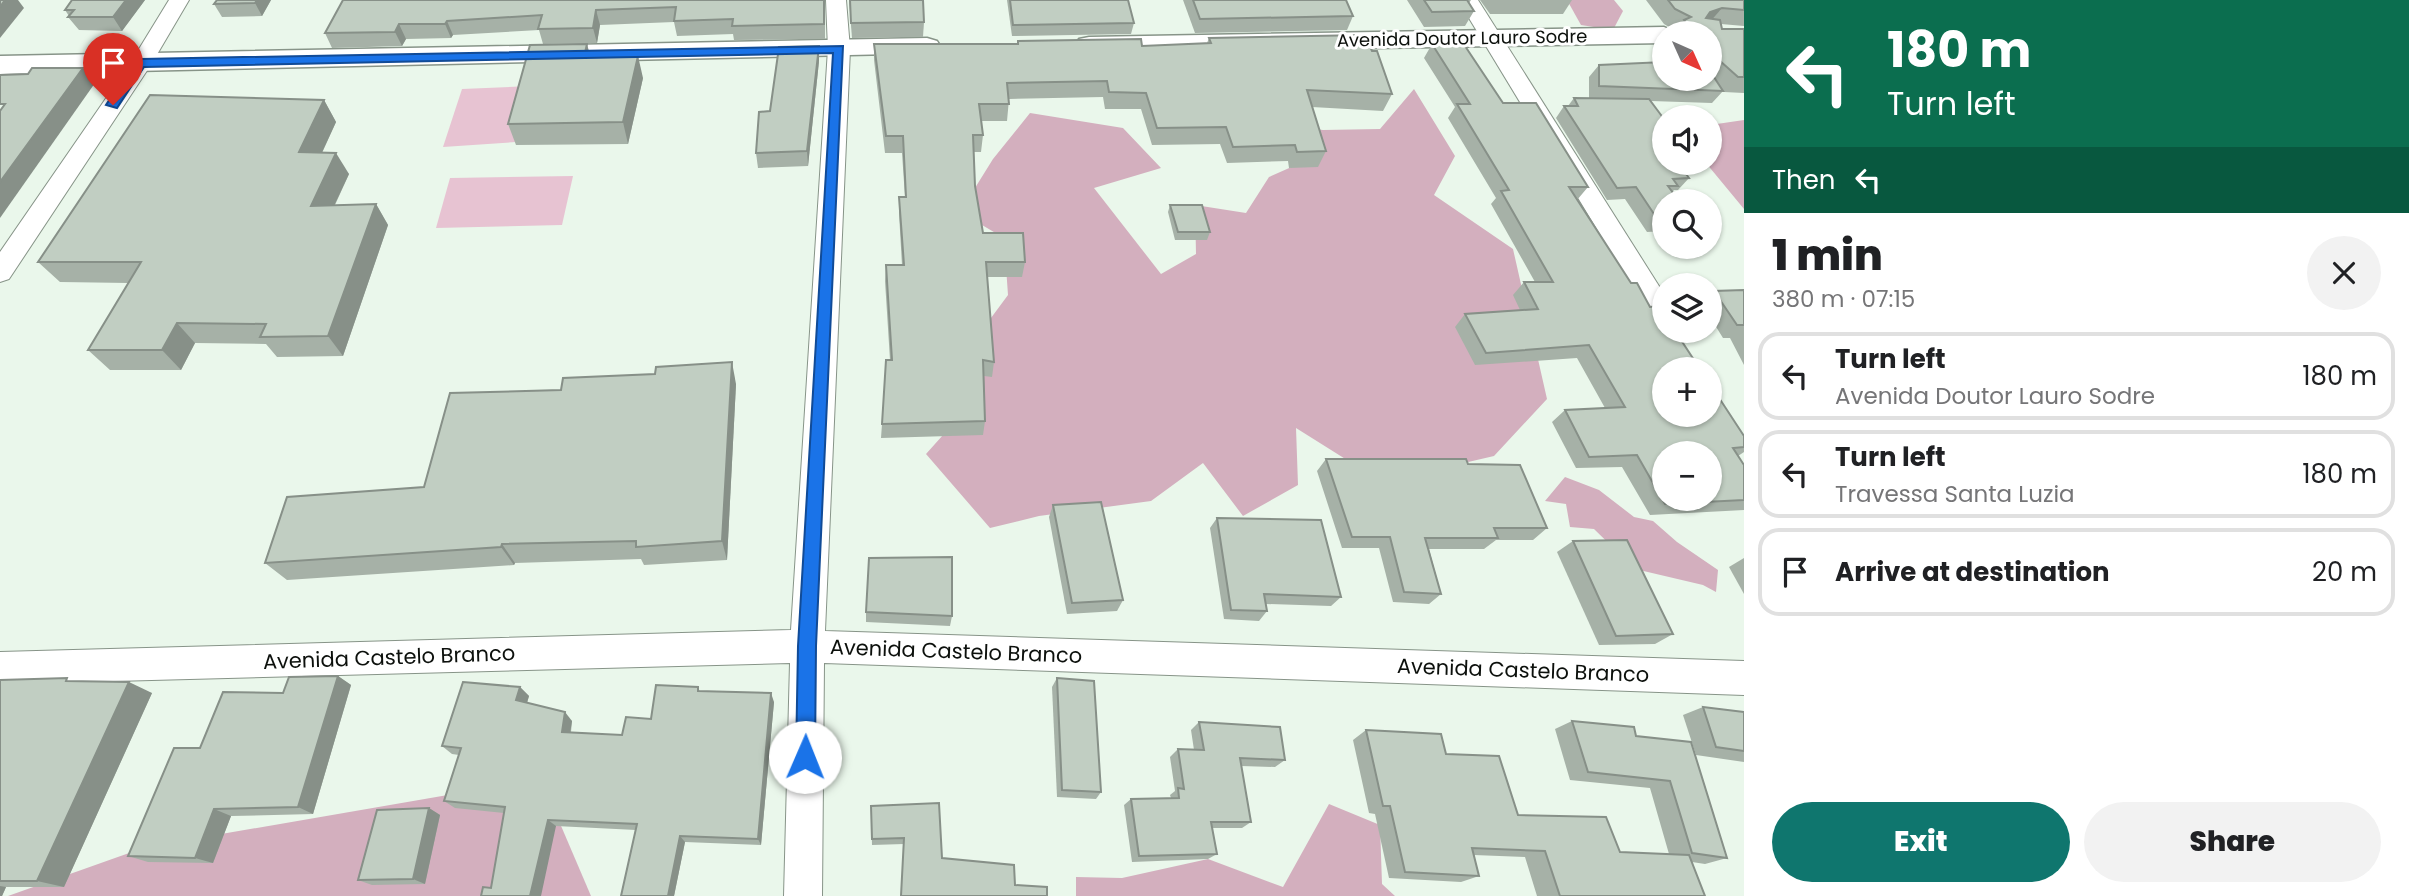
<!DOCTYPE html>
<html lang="en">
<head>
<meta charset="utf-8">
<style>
	body { margin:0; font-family:Poppins,sans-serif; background:#f2f2f2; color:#202124; height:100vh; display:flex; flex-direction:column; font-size:26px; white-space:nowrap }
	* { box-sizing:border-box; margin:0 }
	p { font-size:23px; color:#757577 }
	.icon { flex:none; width:38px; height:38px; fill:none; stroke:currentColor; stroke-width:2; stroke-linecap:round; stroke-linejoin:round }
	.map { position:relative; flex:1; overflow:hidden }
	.side { display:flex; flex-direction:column; background:#fff; width:665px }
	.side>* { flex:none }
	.guide { background:#0b6e4f; color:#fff; overflow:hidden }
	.needle { width:46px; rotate:135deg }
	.tools { position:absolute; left:1652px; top:21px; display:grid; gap:14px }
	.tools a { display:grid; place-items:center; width:70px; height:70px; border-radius:50%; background:#fff; box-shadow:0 2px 5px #0004; font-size:35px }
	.pin { position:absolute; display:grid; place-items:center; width:60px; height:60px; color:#fff; margin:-72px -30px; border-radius:50% 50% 50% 0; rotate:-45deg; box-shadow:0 0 7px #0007 }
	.pin .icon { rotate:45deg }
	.me { position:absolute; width:77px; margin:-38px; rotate:1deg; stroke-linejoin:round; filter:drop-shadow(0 0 5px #0008) }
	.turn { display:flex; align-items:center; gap:24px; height:147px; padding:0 28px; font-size:32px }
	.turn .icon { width:91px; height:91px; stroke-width:2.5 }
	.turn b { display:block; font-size:49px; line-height:60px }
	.then { display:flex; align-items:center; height:66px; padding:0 28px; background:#0003; gap:14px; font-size:26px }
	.round { display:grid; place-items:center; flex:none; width:74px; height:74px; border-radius:37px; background:#f2f2f2 }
	.head { display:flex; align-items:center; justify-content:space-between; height:119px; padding:0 28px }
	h1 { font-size:42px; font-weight:800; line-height:52px }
	.button { display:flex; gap:14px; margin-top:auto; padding:14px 28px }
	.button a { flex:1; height:80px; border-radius:42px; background:#0f766e; color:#fff; font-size:28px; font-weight:800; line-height:80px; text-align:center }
	.button a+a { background:#f2f2f2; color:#202124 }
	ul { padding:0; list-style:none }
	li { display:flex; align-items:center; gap:21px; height:88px; margin:0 14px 10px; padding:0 14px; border:4px solid #e0e0e0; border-radius:21px }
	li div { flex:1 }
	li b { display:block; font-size:26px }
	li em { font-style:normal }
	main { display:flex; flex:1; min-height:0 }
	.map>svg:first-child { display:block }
	.green { fill:#e7c3d2 }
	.forest { fill:#d3afbe }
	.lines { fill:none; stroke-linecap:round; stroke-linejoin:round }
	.street-casing { stroke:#879488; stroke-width:2 }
	.secondary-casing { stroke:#879488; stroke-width:3 }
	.street { fill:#fff; fill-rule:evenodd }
	.secondary { fill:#fff; fill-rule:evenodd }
	.wall { fill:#a6b1a7 }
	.shaded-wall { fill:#879088 }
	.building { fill:#c1cec2; stroke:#879088; stroke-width:2; fill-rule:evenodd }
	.route { fill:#1a73e8; stroke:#114b97; stroke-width:2 }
	.labels { text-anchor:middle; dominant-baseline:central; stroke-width:6; stroke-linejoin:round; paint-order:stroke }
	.far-street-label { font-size:18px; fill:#0c100c; stroke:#fff }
	.street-label { font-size:21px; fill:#0c100c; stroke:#fff }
</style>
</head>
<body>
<main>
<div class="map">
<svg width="1744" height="896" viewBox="0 0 1744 896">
	<rect width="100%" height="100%" fill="#eaf7eb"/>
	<g class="green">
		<polygon points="531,86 516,142 443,147 462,89"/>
		<polygon points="573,176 562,225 436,228 450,178"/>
	</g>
	<g class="forest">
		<polygon points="1567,0 1614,0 1623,11 1613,30 1581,25"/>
		<polygon points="1414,89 1455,156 1434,195 1513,249 1547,399 1494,456 1382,482 1296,428 1298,485 1243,516 1203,463 1151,501 1039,516 990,528 926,454 960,416 971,345 1008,295 1004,238 960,212 993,159 1030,113 1123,128 1161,168 1094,188 1161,274 1196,254 1195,205 1246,213 1269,177 1305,161 1274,124 1323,130 1380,129"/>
		<polygon points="1744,120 1744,209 1706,163 1710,163 1710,125"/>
		<polygon points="1565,477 1599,490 1634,517 1653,521 1677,542 1718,570 1716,592 1703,585 1635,569 1594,529 1570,527 1566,504 1545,501"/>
		<polygon points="541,779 591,896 8,896 146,847"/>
		<polygon points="1329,804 1380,825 1382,884 1395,896 1076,896 1076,877 1122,878 1208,859 1283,887"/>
	</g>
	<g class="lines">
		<g class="street-casing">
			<g id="street">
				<polygon points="169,0 189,0 152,63 9,279 0,282 0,252 131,62"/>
				<polygon points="826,0 846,0 850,49 825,631 1744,661 1744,695 824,663 822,896 784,896 790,663 0,684 0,652 791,630 828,49"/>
				<polygon points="1458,0 1478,0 1664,294 1664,326 1654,323"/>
			</g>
		</g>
		<g class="secondary-casing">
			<g id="secondary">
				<polygon points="1664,27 1677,33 1664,33 1664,43 1089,53 1079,51 1075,45 1079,39 1089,37"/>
				<polygon points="927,38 937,41 941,47 937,53 0,74 0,56"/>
			</g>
		</g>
		<use href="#street" class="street"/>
		<use href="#secondary" class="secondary"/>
	</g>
	<g class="wall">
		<polygon points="72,0 145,0 122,31 79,30 68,17 69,16 65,10"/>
		<polygon points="217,0 271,0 262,16 222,17 214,4"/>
		<polygon points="343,0 825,0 825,39 734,40 733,34 677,36 674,22 600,25 597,43 543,44 539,30 453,35 451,38 406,39 402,46 332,48 325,33"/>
		<polygon points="849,0 924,22 923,37 852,38"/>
		<polygon points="1007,0 1128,0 1134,23 1131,34 1012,36"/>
		<polygon points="1183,0 1346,0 1353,16 1347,30 1195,33"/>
		<polygon points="1407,0 1471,0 1469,3 1474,11 1465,26 1424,27"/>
		<polygon points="1480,0 1572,0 1563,14 1490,14"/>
		<polygon points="1646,0 1744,0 1744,26 1721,24 1722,29 1744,29 1744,93 1724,92 1723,91 1712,103 1651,101 1664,163 1679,163 1678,164 1689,178 1678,190 1674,190 1664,201 1664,231 1647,232 1625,199 1607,200 1556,118 1564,106 1568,106 1574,98 1589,98 1589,77 1599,65 1710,79 1710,33 1674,33 1676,31 1664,24"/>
		<polygon points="1209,38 1392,94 1383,111 1312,107 1326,151 1318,167 1289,168 1288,161 1227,163 1220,144 1152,145 1141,109 1105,109 1103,97 1009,99 1007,121 981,121 983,135 981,152 974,152 975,186 983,233 1025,262 1022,277 987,277 994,362 992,377 984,376 985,421 983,435 881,438 882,424 890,360 885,281 886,265 902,265 899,213 899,197 905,197 902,153 885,153 874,60 874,44 1017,44 1018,41 1142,46 1207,43"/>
		<polygon points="1432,44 1503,103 1588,187 1577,200 1631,283 1650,307 1744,436 1744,452 1738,456 1744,465 1744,510 1650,515 1622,467 1576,468 1552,422 1565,410 1605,408 1577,358 1475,365 1455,327 1465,314 1520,310 1513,295 1524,282 1535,282 1491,204 1496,198 1448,118 1455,107 1424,58"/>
		<polygon points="590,57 643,78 628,144 516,145 508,124"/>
		<polygon points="819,61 808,166 758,168 756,153"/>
		<polygon points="324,100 336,122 322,153 349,174 335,205 376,204 388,225 343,356 277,357 266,344 195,343 181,370 110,370 88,350 129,283 60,282 38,262"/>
		<polygon points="1170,205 1210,232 1207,240 1175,240 1168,212"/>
		<polygon points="1744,290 1744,365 1730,338 1723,338 1710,317 1710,294 1714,291"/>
		<polygon points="736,384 727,560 644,565 641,559 515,563 514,565 287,580 265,563 424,487 561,390"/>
		<polygon points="1326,459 1468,464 1547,528 1533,540 1496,540 1484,549 1429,549 1441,594 1429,604 1393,602 1379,548 1342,548 1317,471"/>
		<polygon points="1053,505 1123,600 1117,611 1067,614 1049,517"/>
		<polygon points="1217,518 1341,597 1331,606 1266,604 1267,611 1259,621 1224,619 1210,528"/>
		<polygon points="1573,541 1673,634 1655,644 1599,645 1557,552"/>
		<polygon points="1744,558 1744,594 1729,567"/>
		<polygon points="866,612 952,616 950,626 866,622"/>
		<polygon points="338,676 351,685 313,814 231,816 213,863 148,862 128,856 200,748 283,693"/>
		<polygon points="1057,678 1101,792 1096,799 1057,797 1052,687"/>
		<polygon points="0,680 73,681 152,693 64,887 6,887 2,896 0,896"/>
		<polygon points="520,687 529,696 527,703 572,721 571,732 622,735 651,719 698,687 700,692 774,702 761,845 685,842 674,896 621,896 636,830 556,826 491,888 504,813 455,808 444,801 459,755 452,754 442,746"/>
		<polygon points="1703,707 1744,712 1744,762 1696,755 1683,715"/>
		<polygon points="1572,721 1636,736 1727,858 1705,864 1692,862 1705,896 1537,896 1525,857 1474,855 1479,876 1461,882 1389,878 1375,814 1369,813 1353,740 1366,730 1446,754 1518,815 1620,852 1669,854 1650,788 1570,780 1555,729"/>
		<polygon points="1199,722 1285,760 1275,767 1241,766 1251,822 1242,828 1212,828 1217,854 1208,859 1132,862 1124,805 1131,799 1171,798 1170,795 1175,791 1170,757 1178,749 1194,750 1191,730"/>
		<polygon points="871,806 942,858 1015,885 1047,896 901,896 904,844 872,845"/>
		<polygon points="429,808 440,815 425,884 372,885 358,880"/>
	</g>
	<g class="shaded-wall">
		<polygon points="5,0 18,0 24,8 0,38 0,7"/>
		<polygon points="126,0 145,0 122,31 113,17"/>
		<polygon points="257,0 271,0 262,16 255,3"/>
		<polygon points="1722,8 1709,23 1698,27 1710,12"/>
		<polygon points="596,10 600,25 597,43 593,28"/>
		<polygon points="447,21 453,35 451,38 445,24"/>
		<polygon points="399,24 406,39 402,46 395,32"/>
		<polygon points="587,44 593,66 584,57"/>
		<polygon points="819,46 819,61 808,166 807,151"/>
		<polygon points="638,56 643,78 628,144 623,122"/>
		<polygon points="83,68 95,83 0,218 0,182"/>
		<polygon points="324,100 336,122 312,174 299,152"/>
		<polygon points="336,153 349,174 324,227 311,206"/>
		<polygon points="376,204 388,225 343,356 328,336"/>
		<polygon points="177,323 195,343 181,370 162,350"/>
		<polygon points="732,362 736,384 727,560 722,541"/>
		<polygon points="502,544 515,563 514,565 501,547"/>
		<polygon points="338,676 351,685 313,814 298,807"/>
		<polygon points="129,682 152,693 64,887 37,881"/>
		<polygon points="520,687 529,696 525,709 516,700"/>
		<polygon points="771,693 774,702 761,845 758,839"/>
		<polygon points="565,712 572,721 569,740 562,732"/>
		<polygon points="429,808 440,815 425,884 413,879"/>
		<polygon points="214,809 231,816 213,863 195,858"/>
		<polygon points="548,820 556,826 541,896 530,896"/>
		<polygon points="680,836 685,842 674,896 668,896"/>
		<polygon points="0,886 6,887 2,896 0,896"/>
	</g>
	<g class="building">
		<polygon points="0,0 5,0 0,7"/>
		<polygon points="72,0 126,0 113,17 68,17 74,10 65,10"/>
		<polygon points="217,0 257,0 255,3 214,4"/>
		<polygon points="343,0 824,0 824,24 732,26 733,19 674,21 676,7 596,10 593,28 538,29 542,15 447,21 445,24 399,24 395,32 325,33"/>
		<polygon points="850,0 923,0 924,22 851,23"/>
		<polygon points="1010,0 1128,0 1134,23 1013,25"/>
		<polygon points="1193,0 1346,0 1353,16 1200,19"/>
		<polygon points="1424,0 1467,0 1474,11 1432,12"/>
		<polygon points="1668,0 1744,0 1744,10 1722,8 1710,12 1706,18 1720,20 1722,29 1744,29 1744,77 1738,77 1710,52 1710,33 1694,33 1684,20 1691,17 1675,9"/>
		<polygon points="1365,35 1372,51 1377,51 1392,94 1307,90 1326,151 1297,152 1295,145 1233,147 1226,127 1157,128 1146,93 1109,92 1107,81 1007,83 1009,104 979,104 983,135 973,135 975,186 983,233 1023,233 1025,262 986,262 994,362 983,360 985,421 882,424 886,360 892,360 886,265 904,265 899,197 906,197 903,136 886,136 874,44 1018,44 1018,41 1141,39 1142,46 1211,43 1209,38"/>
		<path d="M1463,43L1503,103H1536L1588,187H1569L1631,283H1637L1650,307L1658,306L1664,315V331H1675L1700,369H1664V415H1710V384L1744,436V447L1733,448L1744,465V500L1665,504L1637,455L1589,457L1565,410L1625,407L1589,345L1486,353L1465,314L1538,309L1524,282H1553L1501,191L1509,190L1457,104H1470L1432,44ZM1664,453H1710V499H1664Z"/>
		<polygon points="587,44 584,57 638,56 623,122 508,124 530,45"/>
		<polygon points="819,46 807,151 756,153 759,112 770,111 779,47"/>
		<polygon points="1664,62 1664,79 1710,79 1710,71 1723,91 1599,86 1599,65"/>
		<polygon points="32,68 83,68 0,182 0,111 5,104 0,104 0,75 28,74"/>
		<polygon points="150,95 324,100 299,152 336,153 311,206 376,204 328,336 260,337 266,324 177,323 162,350 88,350 141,262 38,262"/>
		<polygon points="1574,98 1649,99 1664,119 1664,163 1678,163 1689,178 1673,179 1678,186 1668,186 1679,201 1664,201 1664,220 1658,220 1636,187 1617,188 1564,106 1578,106"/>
		<polygon points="1170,205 1202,205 1210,232 1178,232"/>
		<polygon points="1744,290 1744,325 1737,325 1714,291"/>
		<polygon points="732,362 722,541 636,547 636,541 502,544 501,547 265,563 287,497 424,487 450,393 561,390 563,378 655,374 656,367"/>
		<polygon points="1326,459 1466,459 1468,464 1520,465 1547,528 1494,528 1498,538 1425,538 1441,594 1404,592 1390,537 1352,537"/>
		<polygon points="1101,502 1123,600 1072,603 1053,505"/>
		<polygon points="1217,518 1321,520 1341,597 1264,594 1267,611 1231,610"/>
		<polygon points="1627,540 1673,634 1616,636 1573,541"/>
		<polygon points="952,557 952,616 866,612 869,558"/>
		<polygon points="338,676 298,807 214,809 195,858 128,856 174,748 200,748 223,692 283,693 289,677"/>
		<polygon points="67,678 66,681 129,682 37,881 0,881 0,680"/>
		<polygon points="1057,678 1094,681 1101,792 1062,790"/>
		<polygon points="463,682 520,687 516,700 565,712 562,732 622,735 626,717 651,719 656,685 698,687 698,691 771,693 758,839 680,836 668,896 621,896 637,824 548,820 530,896 481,896 483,887 491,888 505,807 444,801 461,748 442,746"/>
		<polygon points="1703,707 1744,712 1744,751 1716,747"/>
		<polygon points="1572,721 1634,727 1636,736 1691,742 1727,858 1692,853 1670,781 1588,772"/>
		<polygon points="1199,722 1280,727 1285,760 1240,758 1251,822 1211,822 1217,854 1139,856 1131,799 1179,798 1178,788 1184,789 1178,749 1204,750"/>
		<polygon points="1366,730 1441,734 1446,754 1499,756 1518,815 1606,817 1620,852 1689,855 1705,896 1560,896 1545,851 1472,848 1479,876 1405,872 1390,806 1383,806"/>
		<polygon points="939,803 942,858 1014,865 1015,885 1047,887 1047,896 901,896 904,838 872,839 871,806"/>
		<polygon points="429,808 413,879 358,880 377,810"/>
	</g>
	<polygon class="route" points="843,46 816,646 815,757 812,764 805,767 799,764 796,757 798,646 833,53 144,67 117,108 106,105 136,60 141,59"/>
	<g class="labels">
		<g class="far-street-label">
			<text transform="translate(1462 38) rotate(-1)">Avenida Doutor Lauro Sodre</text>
		</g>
		<g class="street-label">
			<text transform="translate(956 651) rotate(2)">Avenida Castelo Branco</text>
			<text transform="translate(389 657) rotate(-2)">Avenida Castelo Branco</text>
			<text transform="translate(1523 670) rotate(2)">Avenida Castelo Branco</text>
		</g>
	</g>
</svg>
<div class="tools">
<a><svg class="needle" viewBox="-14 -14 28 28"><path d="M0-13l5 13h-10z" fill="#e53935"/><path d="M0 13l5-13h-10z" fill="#757577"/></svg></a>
<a><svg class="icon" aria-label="sound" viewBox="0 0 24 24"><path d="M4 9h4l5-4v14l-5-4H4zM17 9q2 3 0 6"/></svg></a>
<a><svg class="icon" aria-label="search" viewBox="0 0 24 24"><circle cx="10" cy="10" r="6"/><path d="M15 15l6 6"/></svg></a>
<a><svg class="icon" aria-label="layers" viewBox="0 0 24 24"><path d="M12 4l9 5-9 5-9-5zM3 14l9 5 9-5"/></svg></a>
<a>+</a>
<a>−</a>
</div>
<div class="pin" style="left:113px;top:105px;background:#d93025"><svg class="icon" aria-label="arrive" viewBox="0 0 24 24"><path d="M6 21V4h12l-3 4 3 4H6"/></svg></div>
<svg class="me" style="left:805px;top:757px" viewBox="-20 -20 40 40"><circle r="19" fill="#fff"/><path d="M0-13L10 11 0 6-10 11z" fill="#1a73e8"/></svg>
</div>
<section class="side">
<div class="guide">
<div class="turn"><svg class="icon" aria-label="left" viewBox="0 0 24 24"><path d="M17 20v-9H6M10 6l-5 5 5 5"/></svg><div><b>180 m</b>Turn left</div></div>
<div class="then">Then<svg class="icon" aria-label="left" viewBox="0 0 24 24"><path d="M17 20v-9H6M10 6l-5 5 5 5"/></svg></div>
</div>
<div class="head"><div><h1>1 min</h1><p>380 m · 07:15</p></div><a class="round"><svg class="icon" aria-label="close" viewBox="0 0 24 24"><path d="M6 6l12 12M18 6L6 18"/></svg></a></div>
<ul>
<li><svg class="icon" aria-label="left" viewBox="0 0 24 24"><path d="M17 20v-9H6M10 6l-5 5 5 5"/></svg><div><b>Turn left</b><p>Avenida Doutor Lauro Sodre</p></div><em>180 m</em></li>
<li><svg class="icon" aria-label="left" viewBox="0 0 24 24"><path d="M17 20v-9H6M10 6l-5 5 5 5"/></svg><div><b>Turn left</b><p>Travessa Santa Luzia</p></div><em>180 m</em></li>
<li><svg class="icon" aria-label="arrive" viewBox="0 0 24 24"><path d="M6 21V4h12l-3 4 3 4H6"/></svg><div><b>Arrive at destination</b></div><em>20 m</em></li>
</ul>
<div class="button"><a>Exit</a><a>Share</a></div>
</section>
</main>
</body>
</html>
